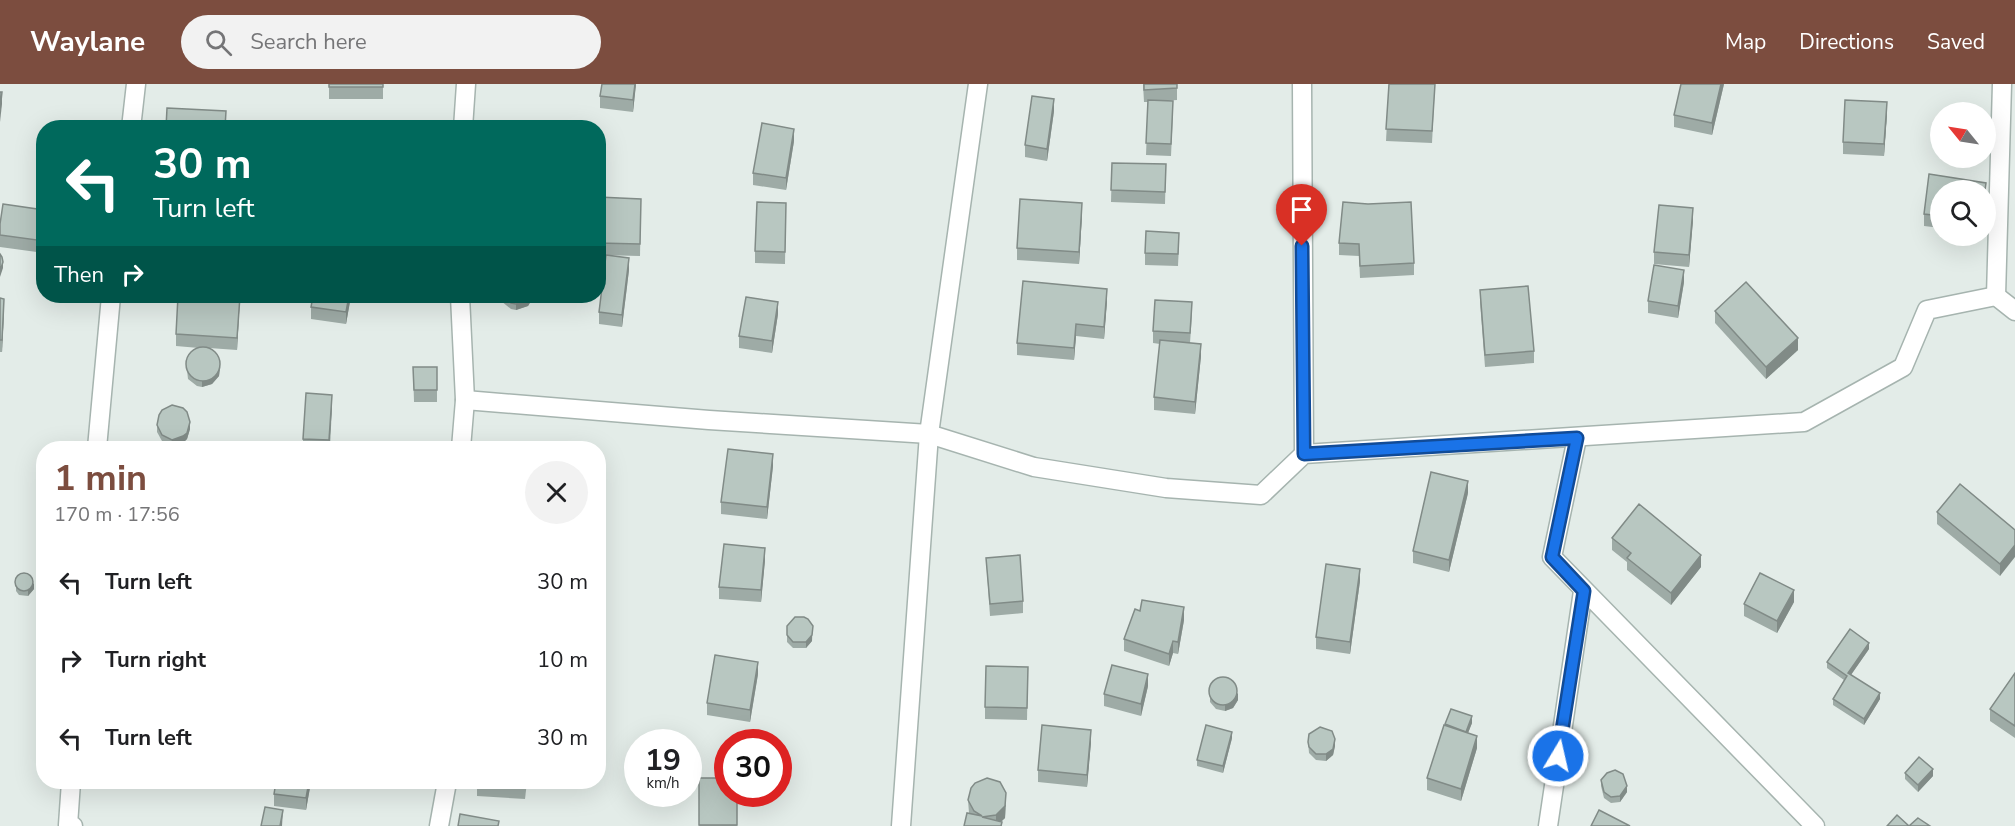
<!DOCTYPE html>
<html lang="en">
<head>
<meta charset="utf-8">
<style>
	body { margin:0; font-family:"Nunito Sans",sans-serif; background:#f2f2f2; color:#202124; height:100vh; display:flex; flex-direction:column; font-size:22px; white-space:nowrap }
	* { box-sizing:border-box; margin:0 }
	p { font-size:20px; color:#757577 }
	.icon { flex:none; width:33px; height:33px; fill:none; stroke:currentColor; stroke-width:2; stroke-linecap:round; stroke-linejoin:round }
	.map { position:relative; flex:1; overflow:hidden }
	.side { position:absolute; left:36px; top:357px; width:570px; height:348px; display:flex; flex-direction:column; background:#fff; border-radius:24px; box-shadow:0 6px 24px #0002 }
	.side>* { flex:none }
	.hud { position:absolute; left:36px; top:36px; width:570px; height:183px; border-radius:24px; box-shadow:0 6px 24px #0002; background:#00695c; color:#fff; overflow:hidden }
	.needle { width:39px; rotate:300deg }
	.fabs { position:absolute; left:1930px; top:18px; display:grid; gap:12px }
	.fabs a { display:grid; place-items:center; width:66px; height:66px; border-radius:50%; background:#fff; box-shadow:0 6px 24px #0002; font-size:30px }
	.speed { position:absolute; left:624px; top:645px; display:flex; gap:12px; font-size:30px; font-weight:700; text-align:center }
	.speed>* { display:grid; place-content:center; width:78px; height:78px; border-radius:50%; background:#fff; box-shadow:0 6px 24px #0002; line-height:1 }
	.speed small { font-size:15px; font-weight:400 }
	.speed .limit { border:9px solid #d22; background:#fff; color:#111 }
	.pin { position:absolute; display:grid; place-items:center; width:51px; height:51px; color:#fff; margin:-62px -26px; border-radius:50% 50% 50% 0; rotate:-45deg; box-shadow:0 0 6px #0007 }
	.pin .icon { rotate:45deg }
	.me { position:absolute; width:66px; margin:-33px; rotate:9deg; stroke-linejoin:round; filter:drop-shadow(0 0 4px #0008) }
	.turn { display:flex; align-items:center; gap:21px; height:126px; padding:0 18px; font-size:27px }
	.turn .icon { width:78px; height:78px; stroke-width:2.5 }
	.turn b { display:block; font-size:42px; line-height:51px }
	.then { display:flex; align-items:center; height:57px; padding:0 18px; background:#0003; gap:12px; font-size:22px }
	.round { display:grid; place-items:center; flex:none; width:63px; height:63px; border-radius:32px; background:#f2f2f2 }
	.headline { display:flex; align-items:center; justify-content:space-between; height:102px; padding:0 18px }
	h1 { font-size:36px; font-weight:700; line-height:45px; color:#7c4d3f }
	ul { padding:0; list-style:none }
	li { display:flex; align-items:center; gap:18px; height:78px; padding:0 18px }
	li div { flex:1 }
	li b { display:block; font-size:22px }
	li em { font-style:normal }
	header { display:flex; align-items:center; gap:36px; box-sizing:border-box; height:84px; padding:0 30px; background:#7c4d3f; color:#fff }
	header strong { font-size:28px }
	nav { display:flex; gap:33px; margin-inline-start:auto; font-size:21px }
	.search { width:420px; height:54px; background:#f2f2f2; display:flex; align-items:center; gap:15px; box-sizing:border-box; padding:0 21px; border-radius:33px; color:#757577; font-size:22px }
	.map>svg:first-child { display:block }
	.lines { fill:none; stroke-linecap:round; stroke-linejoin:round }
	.minor-casing { stroke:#a6b4af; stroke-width:21 }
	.minor { stroke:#fff; stroke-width:18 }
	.wall { fill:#9eaba6 }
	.shaded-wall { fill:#818b87 }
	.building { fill:#b8c7c1; stroke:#818b87; stroke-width:1.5 }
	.route-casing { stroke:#114b97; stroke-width:15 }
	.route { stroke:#1a73e8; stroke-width:10 }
</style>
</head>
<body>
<header>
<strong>Waylane</strong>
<div class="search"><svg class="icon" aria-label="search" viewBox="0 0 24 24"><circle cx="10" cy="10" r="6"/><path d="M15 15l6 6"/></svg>Search here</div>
<nav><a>Map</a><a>Directions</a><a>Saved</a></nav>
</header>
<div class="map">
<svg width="2015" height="742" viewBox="0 0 2015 742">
	<rect width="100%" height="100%" fill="#e3ece8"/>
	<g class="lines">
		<g class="minor-casing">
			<g id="minor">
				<polyline points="1302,0 1304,370"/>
				<polyline points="131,44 136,0"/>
				<polyline points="463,44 466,0"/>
				<polyline points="460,212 465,316 461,364"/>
				<polyline points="1996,212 2002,0"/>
				<polyline points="465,316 709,336 929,350 1034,383 1166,404 1261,411 1304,370 1804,338 1903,283 1927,226 1996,212 2015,227"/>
				<polyline points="1577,354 1552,473 1815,742"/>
				<polyline points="97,364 111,212"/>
				<polyline points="71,698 68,741 73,742"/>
				<polyline points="439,742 447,698"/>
				<polyline points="901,742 929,350 978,0"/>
				<polyline points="1548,742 1583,507"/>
			</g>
		</g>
		<use href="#minor" class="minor"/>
	</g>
	<g class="wall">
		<rect x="329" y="0" width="54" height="15"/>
		<polygon points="636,0 633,28 600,24 600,12"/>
		<polygon points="1143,0 1177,0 1177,16 1163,17 1173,29 1171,72 1146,71 1148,18 1144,18"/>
		<polygon points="1389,0 1435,0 1432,59 1386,57"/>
		<polygon points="1724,0 1712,51 1674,43 1674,31"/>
		<polygon points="1054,27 1047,77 1025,73 1025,61"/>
		<polygon points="1887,30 1884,72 1843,70 1843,58"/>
		<polygon points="794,57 786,106 753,101 753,89"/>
		<polygon points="1112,79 1166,80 1165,120 1111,118"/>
		<polygon points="1929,90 1986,99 1986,106 1941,106 1941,144 1924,142 1924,130"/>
		<polygon points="598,113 641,115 640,172 598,171"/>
		<polygon points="1343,118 1414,179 1414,191 1360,194 1359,172 1339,171 1339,159"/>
		<polygon points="786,119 785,180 755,179 755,167"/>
		<polygon points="44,126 44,169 0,163 0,140"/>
		<polygon points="1082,131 1079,180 1017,176 1017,164"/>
		<polygon points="1693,136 1689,183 1654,180 1654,168"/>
		<polygon points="1179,161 1178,182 1145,181 1145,169"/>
		<polygon points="629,186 622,243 599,240 599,228"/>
		<polygon points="1684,198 1678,234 1648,229 1648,217"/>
		<polygon points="1480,206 1534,267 1534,279 1485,283 1480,218"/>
		<polygon points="240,212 237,266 209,264 220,286 219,292 212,300 202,303 197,302 188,295 186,277 199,264 176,262 176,250"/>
		<polygon points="351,212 346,240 311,235 311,223"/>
		<polygon points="500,212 534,212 528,222 516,226 511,225 501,217"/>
		<polygon points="0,214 4,227 2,268 0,268"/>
		<polygon points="1107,217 1104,255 1076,252 1074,276 1017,271 1017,259"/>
		<polygon points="1715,227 1798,266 1766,295 1715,239"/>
		<polygon points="778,230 772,269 739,264 739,252"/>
		<polygon points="1192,230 1190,259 1201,272 1195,330 1154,326 1154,313 1160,260 1153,259 1153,247"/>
		<polygon points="413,283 437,283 437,318 414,318"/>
		<polygon points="332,323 330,364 303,364 303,355"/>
		<polygon points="157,341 190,345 187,355 183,359 172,362 162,357 157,348"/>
		<polygon points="773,382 767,435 721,430 721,418"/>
		<polygon points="1468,409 1449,488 1413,479 1413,467"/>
		<polygon points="1937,428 2015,446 2000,492 1937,440"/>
		<polygon points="1612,454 1701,483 1671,521 1627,486 1627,478 1612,466"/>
		<polygon points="986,474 1023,517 1023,529 990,532"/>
		<polygon points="765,476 761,518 719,515 719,503"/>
		<polygon points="16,495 34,505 28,512 19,511 16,507"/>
		<polygon points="1360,497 1350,570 1316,565 1316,553"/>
		<polygon points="1794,518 1777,549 1744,532 1744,520"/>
		<polygon points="1140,527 1184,536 1178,570 1173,569 1169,582 1124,567 1124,555"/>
		<polygon points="787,542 813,542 812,557 806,564 793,564 787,558"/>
		<polygon points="1869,565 1851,591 1880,615 1864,641 1833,621 1833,615 1844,596 1827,584 1827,578"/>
		<polygon points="1028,583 1027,636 985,635 985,623"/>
		<polygon points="2015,589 2015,654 1990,637 1990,625"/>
		<polygon points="758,590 750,638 707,631 707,619"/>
		<polygon points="1148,602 1141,632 1104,622 1104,610"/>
		<polygon points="1210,602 1238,616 1233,624 1225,627 1216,625 1210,618"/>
		<polygon points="1472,639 1468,649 1477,664 1461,717 1427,706 1427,694 1445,640"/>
		<polygon points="1232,654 1223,689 1197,682 1197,676"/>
		<polygon points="1091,658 1087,703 1038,698 1038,686"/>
		<polygon points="1308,658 1335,662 1333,671 1326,677 1316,676 1309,669"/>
		<polygon points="1905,689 1933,692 1918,708 1905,695"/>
		<polygon points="699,694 737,710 737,742 699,742"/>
		<polygon points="1601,696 1627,708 1620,718 1611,719 1604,714 1601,702"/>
		<polygon points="276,698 311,698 306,726 274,722 274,710"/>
		<polygon points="477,698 527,698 525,715 477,712"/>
		<polygon points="968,716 1006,721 1005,734 1001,738 1002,742 969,729"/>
	</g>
	<g class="shaded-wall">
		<polygon points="635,0 636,0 633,28 633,16"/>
		<polygon points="1721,0 1724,0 1712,51 1712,39"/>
		<polygon points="2,8 2,20 0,38 0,26"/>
		<polygon points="1054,15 1054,27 1047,77 1047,65"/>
		<polygon points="1887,18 1887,30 1884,72 1884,60"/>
		<polygon points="794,45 794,57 786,106 786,94"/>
		<polygon points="1082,119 1082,131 1079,180 1079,168"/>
		<polygon points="1693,124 1693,136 1689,183 1689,171"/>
		<polygon points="629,174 629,186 622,243 622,231"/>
		<polygon points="3,178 3,184 0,193 0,187"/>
		<polygon points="1684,186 1684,198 1678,234 1678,222"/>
		<polygon points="1107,205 1107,217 1104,255 1104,243"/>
		<polygon points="240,212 237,266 237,254"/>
		<polygon points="349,212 351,212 346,240 346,228"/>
		<polygon points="530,212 534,212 528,222 516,226 516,220"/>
		<polygon points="4,215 4,227 2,268 2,256"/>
		<polygon points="778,218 778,230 772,269 772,257"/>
		<polygon points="1076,240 1076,252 1074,276 1074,264"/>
		<polygon points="1798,254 1798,266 1766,295 1766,283"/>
		<polygon points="1201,260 1201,272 1195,330 1195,318"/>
		<polygon points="220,280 219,292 212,300 202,303 202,297"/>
		<polygon points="332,311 332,323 329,364 329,356"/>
		<polygon points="190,338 190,345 187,355 183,359 172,362 172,356"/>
		<polygon points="773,370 773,382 767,435 767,423"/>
		<polygon points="1468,397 1468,409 1449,488 1449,476"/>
		<polygon points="2015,461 2015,473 2000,492 2000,480"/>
		<polygon points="765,464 765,476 761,518 761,506"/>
		<polygon points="1701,471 1701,483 1671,521 1671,509"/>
		<polygon points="1360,485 1360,497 1350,570 1350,558"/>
		<polygon points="34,499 34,505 28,512 28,506"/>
		<polygon points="1794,506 1794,518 1777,549 1777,537"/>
		<polygon points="1184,523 1184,536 1178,570 1178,558"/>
		<polygon points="812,551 812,557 806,564 806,558"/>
		<polygon points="1173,557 1173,569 1169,582 1169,570"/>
		<polygon points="1869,559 1869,565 1848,595 1848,589"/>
		<polygon points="758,578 758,590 750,638 750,626"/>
		<polygon points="1148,590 1148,602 1141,632 1141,620"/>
		<polygon points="1238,609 1238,616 1233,624 1225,627 1225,621"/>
		<polygon points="1880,609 1880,615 1864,641 1864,635"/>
		<polygon points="1472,632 1472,639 1466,654 1466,648"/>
		<polygon points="1091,646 1091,658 1087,703 1087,691"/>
		<polygon points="1232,648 1232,654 1223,689 1223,682"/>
		<polygon points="1477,652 1477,664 1461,717 1461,705"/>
		<polygon points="1335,655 1335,662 1333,671 1326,677 1326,670"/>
		<polygon points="1933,685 1933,692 1918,708 1918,701"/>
		<polygon points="309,698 311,698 306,726 306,714"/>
		<polygon points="1627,702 1627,708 1620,718 1620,712"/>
		<polygon points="1006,709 1005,734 996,742 996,731"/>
		<polygon points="283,726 282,742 280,742"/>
	</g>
	<g class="building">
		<rect x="329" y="0" width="54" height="3"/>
		<polygon points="602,0 635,0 633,16 600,12"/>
		<polygon points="1144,0 1177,0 1177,4 1144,6"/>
		<polygon points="1389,0 1435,0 1432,47 1386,45"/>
		<polygon points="1681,0 1721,0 1712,39 1674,31"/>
		<polygon points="0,8 2,8 0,26"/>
		<polygon points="1032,12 1054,15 1047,65 1025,61"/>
		<polygon points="1148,16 1173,17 1171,60 1146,59"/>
		<polygon points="1845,16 1887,18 1884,60 1843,58"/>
		<polygon points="167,24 226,27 225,44 166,44"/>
		<polygon points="762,39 794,45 786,94 753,89"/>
		<polygon points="1112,79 1166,80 1165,108 1111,106"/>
		<polygon points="1929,90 1986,99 1985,106 1941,106 1941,132 1924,130"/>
		<polygon points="598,113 641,115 640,160 598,159"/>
		<polygon points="1020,115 1082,119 1079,168 1017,164"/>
		<polygon points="757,118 786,119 785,168 755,167"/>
		<polygon points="1343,118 1368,120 1411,118 1414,179 1360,182 1359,160 1339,159"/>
		<polygon points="3,120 44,126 44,157 0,151 0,140"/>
		<polygon points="1659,121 1693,124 1689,171 1654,168"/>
		<polygon points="1146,147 1179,149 1178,170 1145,169"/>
		<polygon points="0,170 2,173 3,178 0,187"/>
		<polygon points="606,171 629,174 622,231 599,228"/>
		<polygon points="1654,181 1684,186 1678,222 1648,217"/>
		<polygon points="1023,197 1107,205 1104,243 1076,240 1074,264 1017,259"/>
		<polygon points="1746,198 1798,254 1766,283 1715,227"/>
		<polygon points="1528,202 1534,267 1485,271 1480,206"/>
		<polygon points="178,212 240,212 237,254 176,250"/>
		<polygon points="313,212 349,212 346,228 311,223"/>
		<polygon points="502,212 530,212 528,216 516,220 511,219"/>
		<polygon points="746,213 778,218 772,257 739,252"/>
		<polygon points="0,214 4,215 2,256 0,256"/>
		<polygon points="1155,216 1192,218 1190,249 1153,247"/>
		<polygon points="1160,256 1201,260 1195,318 1154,313"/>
		<circle cx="203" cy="280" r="17"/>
		<polygon points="413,283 437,283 437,306 414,306"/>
		<polygon points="306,309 332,311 329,356 303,355"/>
		<polygon points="172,321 183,324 187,328 190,338 187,349 183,352 172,356 162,351 157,341 159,331 162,326"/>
		<polygon points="728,365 773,370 767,423 721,418"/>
		<polygon points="1431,388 1468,397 1449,476 1413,467"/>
		<polygon points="1960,400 2015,446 2015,461 2000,480 1937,428"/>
		<polygon points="1639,420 1701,471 1671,509 1627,474 1631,469 1612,454"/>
		<polygon points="724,460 765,464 761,506 719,503"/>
		<polygon points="1020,471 1023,517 990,520 986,474"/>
		<polygon points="1326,480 1360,485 1350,558 1316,553"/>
		<polygon points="1760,489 1794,506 1777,537 1744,520"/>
		<circle cx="24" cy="498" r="9"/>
		<polygon points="1142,516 1184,523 1178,558 1173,557 1169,570 1124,555 1135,525 1140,527"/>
		<polygon points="795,533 804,533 808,535 813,542 812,551 806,558 793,558 787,551 787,542"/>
		<polygon points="1850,545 1869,559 1848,589 1880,609 1864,635 1833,615 1847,592 1827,578"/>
		<polygon points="715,571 758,578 750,626 707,619"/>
		<polygon points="1112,581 1148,590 1141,620 1104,610"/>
		<polygon points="986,582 1028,583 1027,624 985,623"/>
		<polygon points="2015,589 2015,642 1990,625"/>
		<circle cx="1223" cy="607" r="14"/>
		<polygon points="1451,625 1472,632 1466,648 1445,640"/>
		<polygon points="1042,641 1091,646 1087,691 1038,686"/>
		<polygon points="1206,641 1232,648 1223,682 1197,676"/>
		<polygon points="1444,641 1477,652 1461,705 1427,694"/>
		<polygon points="1320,643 1332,647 1335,655 1333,665 1326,670 1316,670 1309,663 1308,658 1309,650"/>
		<polygon points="1919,673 1933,685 1918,701 1905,689"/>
		<polygon points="1615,686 1623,690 1627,702 1620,712 1611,713 1604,708 1601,696 1607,689"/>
		<polygon points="699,694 728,694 728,710 737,710 737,741 699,741"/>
		<polygon points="987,694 1000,698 1006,709 1005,722 996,731 982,733 1002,738 1001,742 964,742 967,729 982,732 974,727 968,716 971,704 975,699"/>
		<polygon points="276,698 309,698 306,714 274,710"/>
		<polygon points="477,698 526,698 525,703 477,700"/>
		<polygon points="265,723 283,726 280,742 261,742"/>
		<polygon points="1599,726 1630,742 1591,742"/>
		<polygon points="460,730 499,737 498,742 458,742"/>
		<polygon points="1897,731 1909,742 1887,742"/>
		<polygon points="1918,734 1930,742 1909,742"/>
	</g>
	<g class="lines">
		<g class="route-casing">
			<polyline id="route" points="1302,162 1304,370 1577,354 1552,473 1584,507 1558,672"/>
		</g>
		<use href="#route" class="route"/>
	</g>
</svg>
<div class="fabs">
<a><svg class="needle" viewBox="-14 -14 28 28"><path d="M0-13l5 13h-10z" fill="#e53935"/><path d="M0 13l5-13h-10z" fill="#757577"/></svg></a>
<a><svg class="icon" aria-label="search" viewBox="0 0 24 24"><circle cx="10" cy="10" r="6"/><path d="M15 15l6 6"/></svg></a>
</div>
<div class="speed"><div>19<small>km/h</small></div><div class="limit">30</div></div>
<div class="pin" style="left:1302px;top:162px;background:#d93025"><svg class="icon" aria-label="arrive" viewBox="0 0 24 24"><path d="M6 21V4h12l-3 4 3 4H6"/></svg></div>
<svg class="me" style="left:1558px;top:672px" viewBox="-20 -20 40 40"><circle r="17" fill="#1a73e8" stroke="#fff" stroke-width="3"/><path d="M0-11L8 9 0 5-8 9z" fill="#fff"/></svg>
<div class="hud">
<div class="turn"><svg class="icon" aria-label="left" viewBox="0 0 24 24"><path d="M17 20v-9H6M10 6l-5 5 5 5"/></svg><div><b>30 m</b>Turn left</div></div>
<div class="then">Then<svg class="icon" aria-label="right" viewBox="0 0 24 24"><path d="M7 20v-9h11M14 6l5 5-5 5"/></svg></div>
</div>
<section class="side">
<div class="headline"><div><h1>1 min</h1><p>170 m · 17:56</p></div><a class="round"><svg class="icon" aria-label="close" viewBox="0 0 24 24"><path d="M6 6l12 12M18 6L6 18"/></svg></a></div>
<ul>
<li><svg class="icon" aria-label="left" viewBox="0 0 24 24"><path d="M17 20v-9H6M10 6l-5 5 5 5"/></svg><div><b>Turn left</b></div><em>30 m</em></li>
<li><svg class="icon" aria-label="right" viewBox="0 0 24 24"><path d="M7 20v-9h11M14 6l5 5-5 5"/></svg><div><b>Turn right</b></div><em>10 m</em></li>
<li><svg class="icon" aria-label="left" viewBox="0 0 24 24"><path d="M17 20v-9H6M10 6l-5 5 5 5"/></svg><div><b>Turn left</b></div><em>30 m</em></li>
</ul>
</section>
</div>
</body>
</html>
